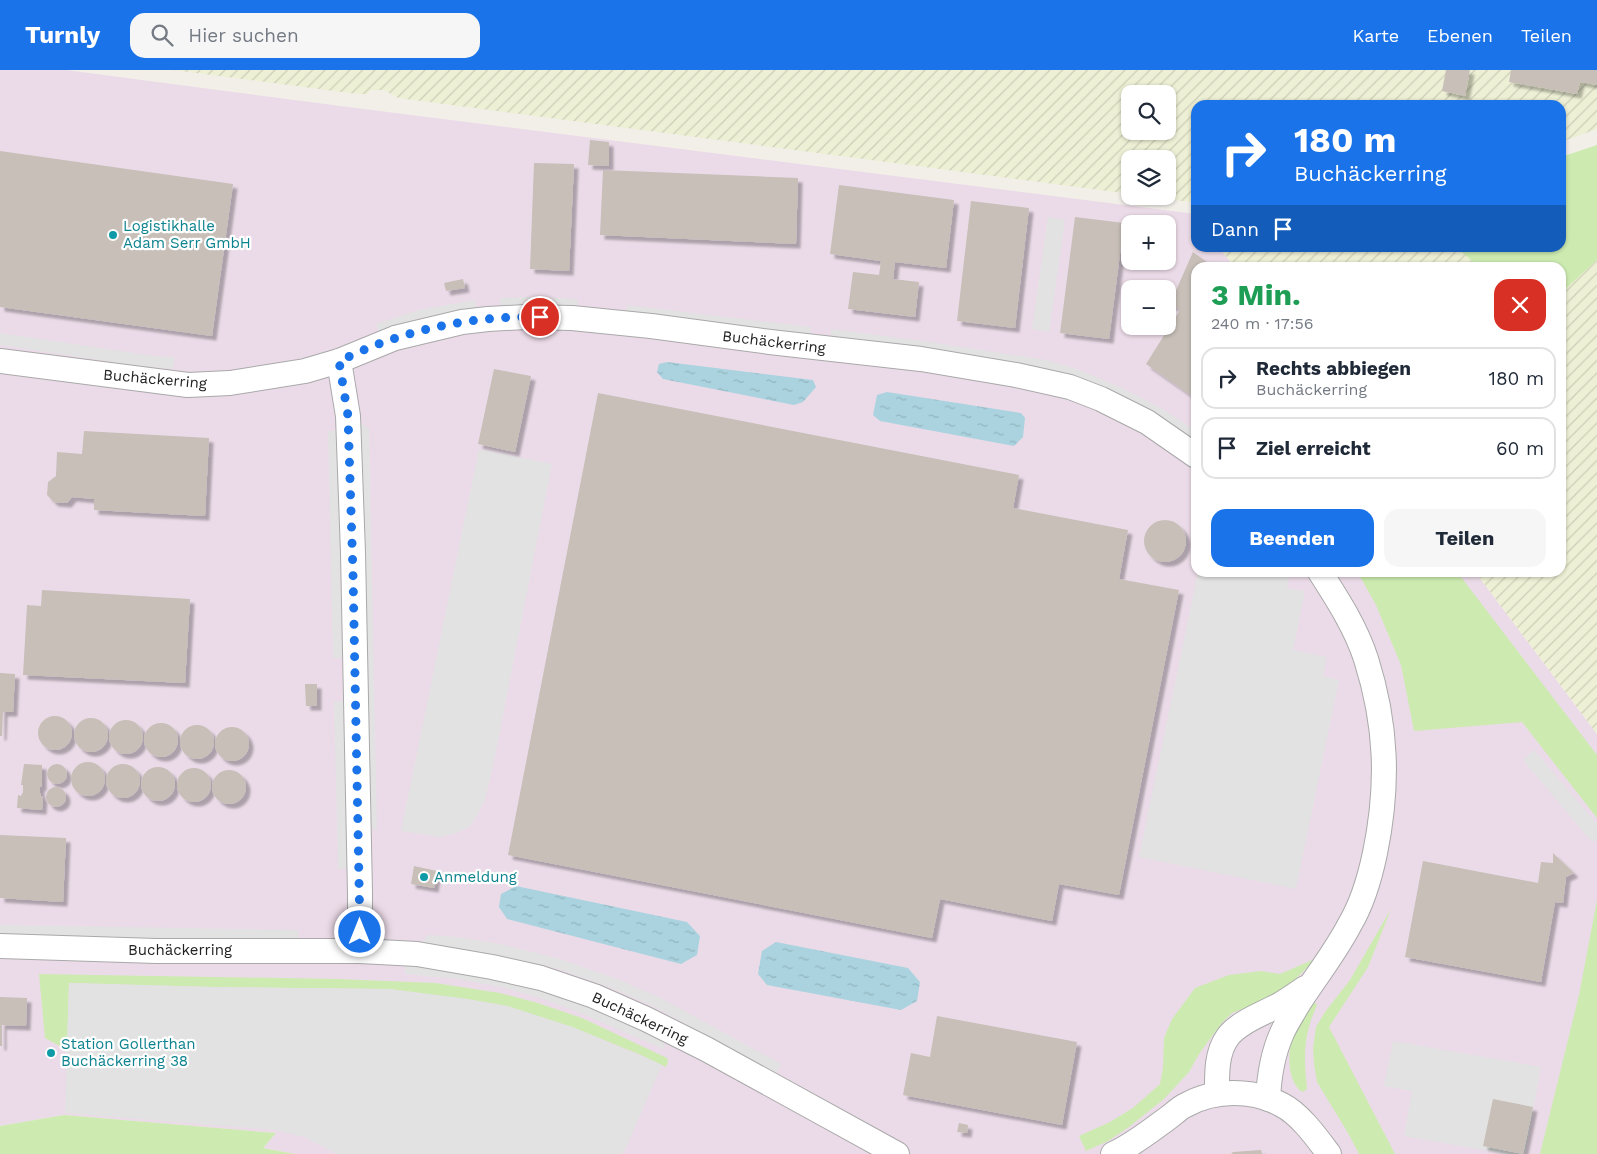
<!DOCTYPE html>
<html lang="de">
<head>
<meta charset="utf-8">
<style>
	body { margin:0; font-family:"Work Sans",sans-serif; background:#f6f6f7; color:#1f2937; height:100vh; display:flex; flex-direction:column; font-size:19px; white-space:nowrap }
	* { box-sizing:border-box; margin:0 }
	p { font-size:16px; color:#747a83 }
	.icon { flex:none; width:28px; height:28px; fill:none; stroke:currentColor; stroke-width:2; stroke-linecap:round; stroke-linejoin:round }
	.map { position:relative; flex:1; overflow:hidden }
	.details { position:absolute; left:1191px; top:192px; width:375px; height:315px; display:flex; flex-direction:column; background:#fff; border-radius:15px; box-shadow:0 1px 4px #0004 }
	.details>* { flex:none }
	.hud { position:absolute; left:1191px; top:30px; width:375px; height:152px; border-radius:15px; box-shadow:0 1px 4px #0004; background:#1a73e8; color:#fff; overflow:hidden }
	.controls { position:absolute; left:1121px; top:15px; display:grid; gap:10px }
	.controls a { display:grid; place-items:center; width:55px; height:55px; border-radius:10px; background:#fff; box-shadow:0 1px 4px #0004; font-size:25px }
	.pin { position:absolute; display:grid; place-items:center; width:42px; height:42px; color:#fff; margin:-21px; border:2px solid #fff; border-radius:50%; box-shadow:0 1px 5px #0007 }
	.me { position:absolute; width:55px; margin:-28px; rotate:0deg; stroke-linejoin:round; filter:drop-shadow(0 0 4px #0008) }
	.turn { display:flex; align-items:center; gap:18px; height:105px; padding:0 20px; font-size:22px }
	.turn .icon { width:65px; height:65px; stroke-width:2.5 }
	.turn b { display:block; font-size:35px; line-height:42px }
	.then { display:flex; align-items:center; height:48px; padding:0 20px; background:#0003; gap:10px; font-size:19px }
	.round { display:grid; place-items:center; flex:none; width:52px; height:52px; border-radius:15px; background:#f6f6f7 }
	.overview { display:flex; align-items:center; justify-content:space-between; height:85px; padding:0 20px }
	h1 { font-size:30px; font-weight:700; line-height:38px; color:#1e9e55 }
	.primary-button { display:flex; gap:10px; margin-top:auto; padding:10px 20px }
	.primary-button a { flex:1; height:58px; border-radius:15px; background:#1a73e8; color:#fff; font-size:20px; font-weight:700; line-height:58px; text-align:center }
	.primary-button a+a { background:#f6f6f7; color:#1f2937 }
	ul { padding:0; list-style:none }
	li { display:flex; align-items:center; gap:15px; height:62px; margin:0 10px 8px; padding:0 10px; border:2px solid #e0e1e3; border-radius:15px }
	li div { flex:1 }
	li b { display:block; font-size:19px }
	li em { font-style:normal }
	header { display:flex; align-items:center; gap:30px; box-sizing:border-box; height:70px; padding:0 25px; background:#1a73e8; color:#fff }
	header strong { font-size:24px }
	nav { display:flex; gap:28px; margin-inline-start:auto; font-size:18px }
	.search { width:350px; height:45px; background:#f6f6f7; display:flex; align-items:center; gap:12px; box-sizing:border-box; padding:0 18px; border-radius:15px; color:#747a83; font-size:19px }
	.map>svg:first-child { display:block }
	.industrial { fill:#ebdbe8; fill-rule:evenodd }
	.farmland { fill:url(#farmland-furrows); fill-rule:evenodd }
	.grass { fill:#cdebb0 }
	.parking { fill:#e2e2e2 }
	.water { fill:url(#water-ripples) }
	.building { fill:#c7bfb8; filter:url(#shadow) }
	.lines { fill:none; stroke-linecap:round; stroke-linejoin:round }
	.street-casing { stroke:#a9a9a9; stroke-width:26 }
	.street { stroke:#fff; stroke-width:24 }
	.route { stroke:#1a73e8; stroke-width:9; stroke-dasharray:0 16.2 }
	.culture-dot { fill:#0f9aa8; stroke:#fff; stroke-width:2 }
	.labels { text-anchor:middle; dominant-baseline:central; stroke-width:4.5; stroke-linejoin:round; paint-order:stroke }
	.culture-label { font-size:15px; fill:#0d838f; stroke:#fff; text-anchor:start }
	.street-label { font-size:15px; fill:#222; stroke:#fff }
</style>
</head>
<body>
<header>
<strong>Turnly</strong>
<div class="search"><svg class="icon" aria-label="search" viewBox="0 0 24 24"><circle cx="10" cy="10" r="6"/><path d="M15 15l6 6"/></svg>Hier suchen</div>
<nav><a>Karte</a><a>Ebenen</a><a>Teilen</a></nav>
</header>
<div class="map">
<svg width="1597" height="1084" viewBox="0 0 1597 1084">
	<defs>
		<pattern id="farmland-furrows" width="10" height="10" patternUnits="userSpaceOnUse" patternTransform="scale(1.25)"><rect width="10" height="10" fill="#eef0d5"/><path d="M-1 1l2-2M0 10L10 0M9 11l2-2" fill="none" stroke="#ccceb7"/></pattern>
		<pattern id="water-ripples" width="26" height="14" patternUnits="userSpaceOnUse" patternTransform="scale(1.25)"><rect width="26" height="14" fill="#aad3df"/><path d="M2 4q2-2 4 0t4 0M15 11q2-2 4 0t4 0" fill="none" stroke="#92b5bf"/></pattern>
		<filter id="shadow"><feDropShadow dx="4.5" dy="4.5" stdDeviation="1" flood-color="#0004"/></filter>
	</defs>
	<rect width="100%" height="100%" fill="#f2efe9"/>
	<path class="industrial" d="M0,0H66L356,38L1196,144V178H1219L1235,197L1196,198V502L1476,503L1597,664V1084H295L263,1078L275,1063L64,1045L0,1056ZM1130,154H1168V191H1130ZM1130,219H1168V256H1130Z"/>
	<g class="farmland">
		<path d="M173,0H1597V59L1561,72V35H1196V133L1147,126H1168V89H1130V124L398,28L384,20H370L368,24H357ZM1130,24H1168V61H1130Z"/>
		<polygon points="1219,178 1457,178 1479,197 1235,197"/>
		<polygon points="1597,190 1597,664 1476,503 1561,502 1561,223"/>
	</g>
	<g class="grass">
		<polygon points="1597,75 1597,190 1561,223 1561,198 1479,197 1457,178 1561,178 1561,87"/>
		<polygon points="1358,503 1458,503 1597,685 1597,748 1522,652 1414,661 1401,595 1376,535"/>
		<polygon points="1597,830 1597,1084 1540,1084 1579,925"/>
		<polygon points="1391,839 1368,897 1329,957 1395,1084 1359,1084 1348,1063 1317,1012 1314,994 1313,978 1316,957 1325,942 1350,910"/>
		<polygon points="1317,888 1280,924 1232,943 1221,954 1199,984 1189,1002 1164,1029 1129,1057 1108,1071 1086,1081 1079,1066 1110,1052 1133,1038 1160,1014 1163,998 1164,968 1172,949 1195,918 1229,905 1261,901 1280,904"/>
		<polygon points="39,904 337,909 435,913 500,923 538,933 582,948 667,988 668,992 666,997 641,985 572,957 507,936 467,929 389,919 212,917 69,913 67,980 45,968"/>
		<path d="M1314,932L1317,935C1314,942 1311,949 1309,957C1303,977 1305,998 1307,1019L1302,1022C1284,1009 1288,972 1297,954C1301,946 1308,939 1314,932Z"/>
		<polygon points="64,1045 276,1063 263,1078 295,1084 0,1084 0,1056"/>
	</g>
	<g class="parking">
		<polygon points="1048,147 1065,150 1049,262 1032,259"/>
		<polygon points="526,227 578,229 577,237 552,234 500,235 500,228"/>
		<polygon points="475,230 476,238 420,248 379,262 376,254 419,240"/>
		<polygon points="627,235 811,257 810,266 626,244"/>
		<polygon points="831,259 923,271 1046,290 1077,299 1122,318 1161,338 1196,361 1196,372 1157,346 831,268"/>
		<polygon points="0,263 154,286 175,287 173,299 139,296 0,275"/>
		<polygon points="360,352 369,359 377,761 370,756"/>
		<polygon points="328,361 337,361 342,588 333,588"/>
		<polygon points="479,379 552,394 494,691 485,730 477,746 470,756 457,763 440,767 401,761"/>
		<polygon points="1198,502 1261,503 1289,508 1287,518 1305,521 1293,580 1327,587 1323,606 1339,610 1296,819 1139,787"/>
		<polygon points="343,631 347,799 338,799 334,632"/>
		<polygon points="1534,680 1597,754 1597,769 1592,772 1523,690"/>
		<polygon points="0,855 298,860 298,871 0,865"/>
		<polygon points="428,865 458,867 500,874 560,889 617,909 661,928 781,994 776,1004 655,937 611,918 556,898 454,877 421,874"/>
		<polygon points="405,895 457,900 542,919 589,935 664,970 665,980 583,944 540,928 501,917 457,909 405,904"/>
		<polygon points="69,913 212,917 389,919 467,929 507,936 572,957 662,995 625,1080 622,1084 337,1084 304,1067 275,1060 65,1043"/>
		<polygon points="1393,971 1541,997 1525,1084 1505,1084 1404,1066 1412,1021 1384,1016"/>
	</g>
	<g class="water">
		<polygon points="667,292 813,310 816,317 803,332 794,335 663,309 657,302 659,294"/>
		<polygon points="887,322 1021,343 1025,348 1023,367 1014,376 880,351 873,345 877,325"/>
		<polygon points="516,816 687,852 700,866 697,885 681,894 507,849 499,837 501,824"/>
		<polygon points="776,872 908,898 920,912 917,931 901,940 767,915 758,904 762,881"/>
	</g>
	<g class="building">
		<polygon points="1446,0 1470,0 1465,26 1442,21"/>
		<polygon points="1511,0 1597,0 1597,15 1580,12 1577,24 1509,12"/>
		<polygon points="590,70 609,72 609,96 588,95"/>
		<polygon points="0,81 233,114 212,266 0,237"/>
		<polygon points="534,93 574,94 569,201 530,199"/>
		<polygon points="603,100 798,108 796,174 600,165"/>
		<polygon points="839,115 954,130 946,198 895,192 893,209 919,212 915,247 848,239 853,202 879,205 881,191 830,184"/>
		<polygon points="971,131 1029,138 1015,258 957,251"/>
		<polygon points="1075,147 1124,153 1109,269 1060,263"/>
		<polygon points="1193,182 1215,198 1196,198 1196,329 1146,294 1180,240 1170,234"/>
		<polygon points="463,209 465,218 446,221 444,213"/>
		<polygon points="494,299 531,306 515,382 478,374"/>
		<polygon points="598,323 1019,405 1013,438 1128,460 1119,509 1179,520 1119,825 1059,814 1052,851 940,829 932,868 508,785"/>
		<polygon points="84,361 209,368 205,446 94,440 94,429 72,427 67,433 54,432 47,425 48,412 56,406 57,382 82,384"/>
		<circle cx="1165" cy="471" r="21"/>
		<polygon points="42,520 190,529 185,613 23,605 27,535 41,536"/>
		<polygon points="0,603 15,604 13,642 3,642 2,666 0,666"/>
		<polygon points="305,614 317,614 317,636 306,636"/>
		<circle cx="55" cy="663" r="17"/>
		<circle cx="91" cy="665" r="17"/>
		<circle cx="126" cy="667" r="17"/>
		<circle cx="161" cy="670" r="17"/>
		<circle cx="197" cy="672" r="17"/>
		<circle cx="232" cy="674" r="17"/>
		<circle cx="88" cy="709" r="17"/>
		<circle cx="57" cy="704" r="10"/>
		<polygon points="24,694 42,695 42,717 40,716 40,723 41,723 41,726 43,726 42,740 17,738 18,725 21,726 23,722 23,715 21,715"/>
		<circle cx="123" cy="711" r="17"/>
		<circle cx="158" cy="714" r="17"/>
		<circle cx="194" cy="715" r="17"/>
		<circle cx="229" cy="717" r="17"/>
		<circle cx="56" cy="727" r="10"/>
		<polygon points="0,765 66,768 63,832 0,828"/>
		<polygon points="1553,783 1574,803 1566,807 1563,833 1555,832 1541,912 1405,887 1423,791 1538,813 1541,792 1553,793"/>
		<polygon points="414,796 437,801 434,818 411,814"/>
		<polygon points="0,927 27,928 26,956 2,955 2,976 0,976"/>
		<polygon points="937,946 1077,972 1062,1055 903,1025 911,983 930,987"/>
		<polygon points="1493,1029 1533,1037 1523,1084 1483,1076"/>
		<polygon points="959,1053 968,1055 967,1063 957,1062"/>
		<polygon points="1261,1080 1262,1084 1231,1084 1233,1082"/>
	</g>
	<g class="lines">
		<g class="street-casing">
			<g id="street">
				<polyline points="0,291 188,315 230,313 305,301 339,291 395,268 462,252 488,249 526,247 572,248 651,256 770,272 921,289 1016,305 1070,317 1101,329 1147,352 1196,386"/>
				<polyline points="339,291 348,346 353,483 360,823 360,881"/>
				<polyline points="0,876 156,881 360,881 417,884 492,897 541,908 594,926 646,949 706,979 897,1084"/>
				<path d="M1217,1024C1217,1005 1216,984 1227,968C1237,953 1264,943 1279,935C1288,930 1296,924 1305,918"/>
				<path d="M1268,1029C1269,1007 1273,983 1282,963C1286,954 1292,945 1297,936C1314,909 1335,883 1350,854C1363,832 1370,807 1375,783C1389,715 1387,655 1366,589C1356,558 1338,530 1320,502"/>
				<path d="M1113,1084C1133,1075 1150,1061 1168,1048C1174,1044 1179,1038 1186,1035C1215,1019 1253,1019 1282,1035C1300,1044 1317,1068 1329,1084"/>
			</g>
		</g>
		<use href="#street" class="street"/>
	</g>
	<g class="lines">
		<path class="route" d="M360,862L353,503L348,346L339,291C357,283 376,274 396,268C442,253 491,246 540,247"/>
	</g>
	<g class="culture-dot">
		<circle cx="113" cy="165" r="5"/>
		<circle cx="424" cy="807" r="5"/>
		<circle cx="51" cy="983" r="5"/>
	</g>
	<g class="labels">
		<g class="culture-label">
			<text x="123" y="156">Logistikhalle<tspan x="123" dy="17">Adam Serr GmbH</tspan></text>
			<text x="434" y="807">Anmeldung</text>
			<text x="61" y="974">Station Gollerthan<tspan x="61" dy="17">Buchäckerring 38</tspan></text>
		</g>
		<g class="street-label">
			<text transform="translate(774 272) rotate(7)">Buchäckerring</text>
			<text transform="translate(155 309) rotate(5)">Buchäckerring</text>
			<text x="180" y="880">Buchäckerring</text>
			<text transform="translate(640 948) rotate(25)">Buchäckerring</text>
		</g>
	</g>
</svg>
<div class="controls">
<a><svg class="icon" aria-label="search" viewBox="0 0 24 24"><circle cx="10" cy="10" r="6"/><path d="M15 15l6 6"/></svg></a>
<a><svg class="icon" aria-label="layers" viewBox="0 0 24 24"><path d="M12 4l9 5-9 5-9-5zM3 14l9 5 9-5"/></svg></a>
<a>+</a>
<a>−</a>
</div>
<div class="pin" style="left:540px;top:247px;background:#d93025"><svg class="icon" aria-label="arrive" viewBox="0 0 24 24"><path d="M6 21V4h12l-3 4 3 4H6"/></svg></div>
<svg class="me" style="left:360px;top:862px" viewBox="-20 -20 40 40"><circle r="17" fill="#1a73e8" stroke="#fff" stroke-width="3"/><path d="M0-11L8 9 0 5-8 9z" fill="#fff"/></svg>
<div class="hud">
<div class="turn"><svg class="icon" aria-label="right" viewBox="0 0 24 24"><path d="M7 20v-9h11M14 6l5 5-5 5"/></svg><div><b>180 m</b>Buchäckerring</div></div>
<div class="then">Dann<svg class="icon" aria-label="arrive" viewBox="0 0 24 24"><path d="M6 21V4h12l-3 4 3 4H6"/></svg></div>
</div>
<section class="details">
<div class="overview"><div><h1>3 Min.</h1><p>240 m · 17:56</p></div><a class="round" style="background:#d93025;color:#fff"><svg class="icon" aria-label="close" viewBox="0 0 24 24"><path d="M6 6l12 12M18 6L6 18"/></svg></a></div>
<ul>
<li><svg class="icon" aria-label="right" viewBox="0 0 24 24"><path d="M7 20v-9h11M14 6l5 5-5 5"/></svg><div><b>Rechts abbiegen</b><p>Buchäckerring</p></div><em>180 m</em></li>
<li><svg class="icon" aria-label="arrive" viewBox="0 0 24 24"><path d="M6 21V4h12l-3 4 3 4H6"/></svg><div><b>Ziel erreicht</b></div><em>60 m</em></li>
</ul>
<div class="primary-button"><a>Beenden</a><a>Teilen</a></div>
</section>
</div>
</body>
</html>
